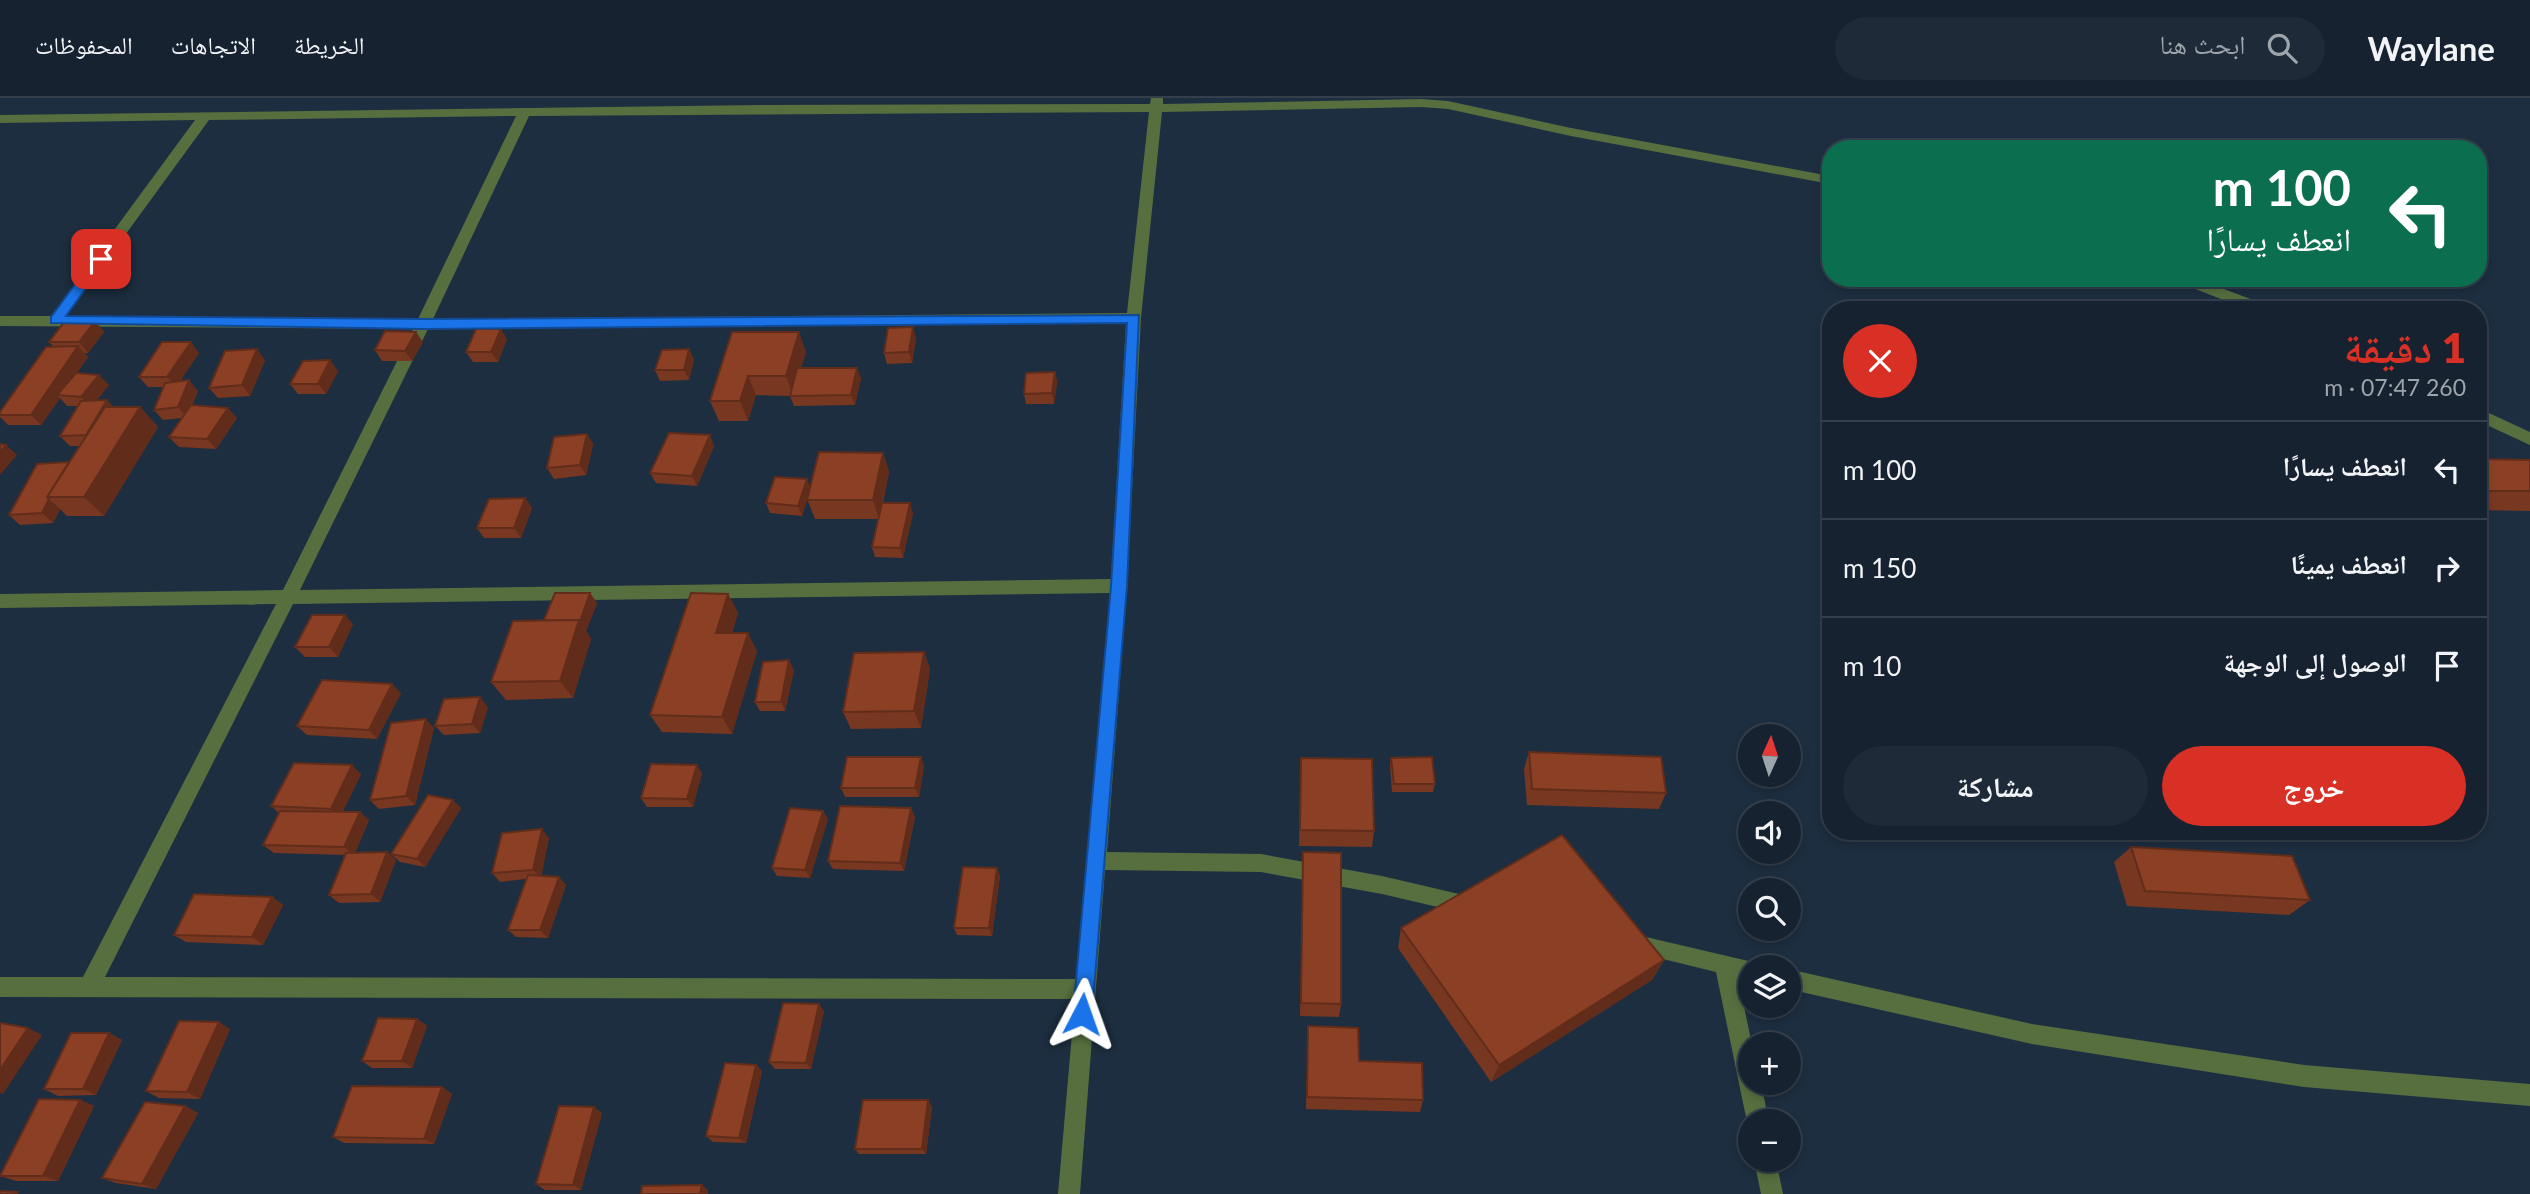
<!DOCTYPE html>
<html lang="ar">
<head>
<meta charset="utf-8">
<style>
	body { margin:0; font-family:Lato,"Noto Naskh Arabic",sans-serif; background:#1f2a38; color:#f1f3f6; direction:rtl; height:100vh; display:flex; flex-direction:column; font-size:26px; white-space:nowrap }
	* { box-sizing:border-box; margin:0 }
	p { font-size:23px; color:#9ea4ab }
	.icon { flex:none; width:38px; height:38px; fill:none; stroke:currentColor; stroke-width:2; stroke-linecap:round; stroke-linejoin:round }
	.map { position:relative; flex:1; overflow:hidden; direction:ltr }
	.details { position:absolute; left:1822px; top:203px; width:665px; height:539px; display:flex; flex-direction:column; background:#162230; border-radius:28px; box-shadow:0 4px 10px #0003,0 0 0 2px #353f4c; direction:rtl }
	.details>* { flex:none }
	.banner { position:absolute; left:1822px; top:42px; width:665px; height:147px; border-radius:28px; box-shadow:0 4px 10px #0003,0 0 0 2px #353f4c; direction:rtl; background:#0b6e4f; color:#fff; overflow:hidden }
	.needle { width:46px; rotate:3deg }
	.buttons { position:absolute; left:1738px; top:626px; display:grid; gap:14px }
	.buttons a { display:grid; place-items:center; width:63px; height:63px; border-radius:50%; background:#162230; box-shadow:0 4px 10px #0003,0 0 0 2px #353f4c; font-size:35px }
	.pin { position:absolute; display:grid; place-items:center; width:60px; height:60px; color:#fff; margin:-30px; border-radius:14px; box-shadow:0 4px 10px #0006 }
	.me { position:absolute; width:77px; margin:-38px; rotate:4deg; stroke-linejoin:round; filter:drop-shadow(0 0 5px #0008) }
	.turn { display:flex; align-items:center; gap:24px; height:147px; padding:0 21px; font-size:32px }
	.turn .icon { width:91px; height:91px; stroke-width:2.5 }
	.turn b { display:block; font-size:49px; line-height:60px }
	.round { display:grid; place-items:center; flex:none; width:74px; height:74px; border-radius:37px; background:#1f2a38 }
	.headline { display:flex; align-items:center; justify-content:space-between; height:119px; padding:0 21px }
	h1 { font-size:42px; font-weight:800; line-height:52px; color:#d93025 }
	.button { display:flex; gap:14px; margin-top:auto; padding:14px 21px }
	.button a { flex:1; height:80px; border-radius:42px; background:#d93025; color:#fff; font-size:28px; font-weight:800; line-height:80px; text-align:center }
	.button a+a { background:#1f2a38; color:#f1f3f6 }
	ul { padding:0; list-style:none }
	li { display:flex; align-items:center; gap:21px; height:98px; padding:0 21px; border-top:2px solid #353f4c }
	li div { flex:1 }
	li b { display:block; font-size:26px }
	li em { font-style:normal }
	header { display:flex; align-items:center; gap:42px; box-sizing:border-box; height:98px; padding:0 35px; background:#162230; border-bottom:2px solid #353f4c }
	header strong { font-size:33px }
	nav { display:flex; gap:38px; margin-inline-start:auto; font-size:24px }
	.search { width:490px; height:63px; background:#1f2a38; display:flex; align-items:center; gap:18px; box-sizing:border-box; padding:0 24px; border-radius:38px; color:#9ea4ab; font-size:26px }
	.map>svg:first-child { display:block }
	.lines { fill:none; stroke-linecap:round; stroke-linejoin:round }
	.street { fill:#576f3f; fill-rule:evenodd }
	.wall { fill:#783720 }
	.shaded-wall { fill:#612d1a }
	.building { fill:#8b4025; stroke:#612d1a; stroke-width:2 }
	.route { fill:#1a73e8; stroke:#114b97; stroke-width:2 }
</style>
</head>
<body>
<header>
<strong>Waylane</strong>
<div class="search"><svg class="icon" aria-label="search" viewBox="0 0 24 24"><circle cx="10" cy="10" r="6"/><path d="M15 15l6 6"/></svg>ابحث هنا</div>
<nav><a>الخريطة</a><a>الاتجاهات</a><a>المحفوظات</a></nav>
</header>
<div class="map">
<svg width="2530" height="1096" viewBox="0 0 2530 1096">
	<rect width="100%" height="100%" fill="#1d2e40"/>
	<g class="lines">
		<g class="street">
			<path d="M1151,0H1163V6L1421,1L1448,3L1571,30L1830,78V86L1571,38L1448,11L1421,9L1162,14L1141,220L1127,488L1107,754L1261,756L1382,778L1472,799L1479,802L1482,808L1479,814L1472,817L1382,796L1261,774L1105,772L1080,1096H1058L1075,901L0,899V879H83L276,506L0,510V496L283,492L413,231L0,228V218H51L195,22L0,25V17L763,7L1150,6ZM1149,14L1127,215L433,221L529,18ZM516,18L418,221L66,218L209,22ZM1126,225L1111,481L300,492L428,231ZM1110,495L1076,881L105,879L293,506Z"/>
			<polygon points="2173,180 2195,180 2269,208 2271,212 2249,212 2175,183"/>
			<polygon points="2478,310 2530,334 2530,347 2478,323"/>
			<polygon points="1633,836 1757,865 1759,870 1750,870 1750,882 1738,879 1752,947 1750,947 1750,985 1761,985 1769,1024 1750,1024 1750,1031 1747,1024 1716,874 1626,852 1623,845 1626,838"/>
			<polygon points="1788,871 2032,926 2304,967 2530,986 2530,1008 2304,989 2032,946 1788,891"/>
			<polygon points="1754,1062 1776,1062 1783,1096 1761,1096"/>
		</g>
	</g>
	<g class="wall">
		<polygon points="95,223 104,234 88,255 84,255 88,259 77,275 109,287 97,302 114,309 140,309 158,329 104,418 67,418 60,411 53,425 20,427 9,417 69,365 80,348 70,348 60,338 77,308 67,308 60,300 41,327 8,327 0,319 0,314 54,249 49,244"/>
		<polygon points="732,234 806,254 801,270 861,280 855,307 794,308 790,298 756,297 748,323 719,323 710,303"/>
		<polygon points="916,240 912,265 887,266 884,255"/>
		<polygon points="507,241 498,264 473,264 466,254"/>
		<polygon points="423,244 412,263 382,263 375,252"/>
		<polygon points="689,251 694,262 689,282 660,283 655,272"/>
		<polygon points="199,255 180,283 198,293 192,308 237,320 216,351 179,349 169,339 182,320 163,322 154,312 163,289 148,289 139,279"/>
		<polygon points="265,262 250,298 218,300 209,290"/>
		<polygon points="338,273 326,296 298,296 290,286"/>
		<polygon points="1055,274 1057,284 1054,306 1026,306 1024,296"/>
		<polygon points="587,336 593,346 586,377 554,381 547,370"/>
		<polygon points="714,348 697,388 656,385 650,375"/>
		<polygon points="883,355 889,374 883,405 913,415 903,460 875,459 872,449 878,421 815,421 807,401 802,418 770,415 766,405 810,389"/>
		<polygon points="2478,361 2530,362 2530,413 2478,412"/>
		<polygon points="525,400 532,410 521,440 484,440 477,430"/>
		<polygon points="590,495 597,505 586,533 591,541 573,600 506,602 491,584 544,523"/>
		<polygon points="728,496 738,515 732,535 757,553 732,636 662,634 650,617"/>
		<polygon points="353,526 338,559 305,559 295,549"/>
		<polygon points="924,554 930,571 921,630 851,631 843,614"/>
		<polygon points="794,572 785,613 760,613 755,604"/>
		<polygon points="401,595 377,641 307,637 297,628"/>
		<polygon points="488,609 480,635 444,637 435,628"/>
		<polygon points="434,630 415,707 379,711 370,702"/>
		<polygon points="1529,654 1666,695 1659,711 1527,707 1524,671"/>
		<polygon points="1301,660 1374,733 1372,749 1299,748"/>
		<polygon points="1391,660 1435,686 1433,694 1392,694 1390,668"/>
		<polygon points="924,668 919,699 845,699 841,690"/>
		<polygon points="702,675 693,709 647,709 641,700"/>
		<polygon points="361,676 343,713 369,722 355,755 387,754 396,762 380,804 339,805 329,797 345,757 274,755 263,747 279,715 271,708"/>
		<polygon points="461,710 425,769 400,764 391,756"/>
		<polygon points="823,713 828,721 810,780 777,778 772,770"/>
		<polygon points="915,719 904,773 833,771 828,763"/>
		<polygon points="549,740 541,778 566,787 548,840 516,839 508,832 526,781 500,784 492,775"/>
		<polygon points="2131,749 2310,802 2289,817 2127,808 2114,764"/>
		<polygon points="1303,754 1341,906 1339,919 1300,918"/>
		<polygon points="997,770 1000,778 992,838 957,837 954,830"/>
		<polygon points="272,799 283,807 263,847 186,844 174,837"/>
		<polygon points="1401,830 1664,862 1652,882 1491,984 1398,850"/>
		<polygon points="824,913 811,971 775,971 769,964"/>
		<polygon points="417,921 427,928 412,970 372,970 362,963"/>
		<polygon points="1308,928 1359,963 1423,1002 1420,1014 1306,1011"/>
		<polygon points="230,931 200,1001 159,1000 146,993"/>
		<polygon points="109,935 122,942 96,997 58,998 44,991"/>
		<polygon points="756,967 762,973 746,1045 713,1044 706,1038"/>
		<polygon points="442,989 452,996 434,1046 344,1045 333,1039"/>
		<polygon points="80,1002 94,1008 58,1083 16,1083 0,1078"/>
		<polygon points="185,1008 198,1015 156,1091 116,1085 102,1080"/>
		<polygon points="932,1009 926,1056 859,1056 855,1051"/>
		<polygon points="602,1015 581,1092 545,1092 536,1086"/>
	</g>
	<g class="shaded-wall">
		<polygon points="95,223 104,234 88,255 79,244"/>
		<polygon points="913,229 916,240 912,265 909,254"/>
		<polygon points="501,231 507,241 498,264 491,254"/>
		<polygon points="416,234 423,244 412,263 405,253"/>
		<polygon points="799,234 806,254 793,298 786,278"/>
		<polygon points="191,244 199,255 176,289 167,279"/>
		<polygon points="78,248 88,259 61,298 57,297 60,300 41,327 31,317"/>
		<polygon points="257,251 265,262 250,298 242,287"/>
		<polygon points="689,251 694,262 689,282 684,272"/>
		<polygon points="330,262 338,273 326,296 318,286"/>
		<polygon points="857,270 861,280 855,307 851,297"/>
		<polygon points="1055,274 1057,284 1054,306 1052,295"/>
		<polygon points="99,277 109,287 91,309 81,299"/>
		<polygon points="748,278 756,297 748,323 740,303"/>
		<polygon points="189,282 198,293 187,320 178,309"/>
		<polygon points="107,302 117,312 96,348 86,337"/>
		<polygon points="140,309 158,329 104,418 84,399"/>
		<polygon points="228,310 237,320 216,351 207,341"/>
		<polygon points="587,336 593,346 586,377 580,367"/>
		<polygon points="710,337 714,348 697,388 692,378"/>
		<polygon points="6,347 17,357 0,377 0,354"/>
		<polygon points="883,355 889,374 879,421 873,402"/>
		<polygon points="807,381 811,391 802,418 798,408"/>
		<polygon points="525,400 532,410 521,440 514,430"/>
		<polygon points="49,401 60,411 53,425 42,415"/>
		<polygon points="910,405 913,415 903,460 900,450"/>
		<polygon points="590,495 597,505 586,533 580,523"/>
		<polygon points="728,496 738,515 726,552 716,535"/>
		<polygon points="345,517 353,526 338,559 329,549"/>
		<polygon points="579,522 591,541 573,600 560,583"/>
		<polygon points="748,535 757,553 732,636 722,619"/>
		<polygon points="924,554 930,571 921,630 914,613"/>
		<polygon points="789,562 794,572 785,613 781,604"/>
		<polygon points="392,586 401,595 377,641 369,632"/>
		<polygon points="480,599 488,609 480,635 472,626"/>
		<polygon points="426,621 434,630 415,707 406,698"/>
		<polygon points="921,659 924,668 919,699 915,690"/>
		<polygon points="352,667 361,676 340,720 331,711"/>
		<polygon points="697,667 702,675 693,709 687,701"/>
		<polygon points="453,702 461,710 425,769 417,761"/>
		<polygon points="911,710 915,719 904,773 900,765"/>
		<polygon points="823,713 828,721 810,780 805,772"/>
		<polygon points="360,714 369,722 354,757 344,749"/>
		<polygon points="542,731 549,740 541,780 533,772"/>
		<polygon points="387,754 396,762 380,804 371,796"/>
		<polygon points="997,770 1000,778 992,838 989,830"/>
		<polygon points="559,779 566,787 548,840 540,832"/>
		<polygon points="272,799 283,807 263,847 252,839"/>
		<polygon points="1664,862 1652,882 1491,984 1499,967"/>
		<polygon points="819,906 824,913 811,971 806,965"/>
		<polygon points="417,921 427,928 412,970 402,963"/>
		<polygon points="219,924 230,931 200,1001 187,994"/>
		<polygon points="28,930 42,937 3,996 0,995 0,972"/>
		<polygon points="109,935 122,942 96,997 83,991"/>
		<polygon points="756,967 762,973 746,1045 739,1040"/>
		<polygon points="442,989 452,996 434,1046 424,1041"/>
		<polygon points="80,1002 94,1008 58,1083 43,1078"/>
		<polygon points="928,1002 932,1009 926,1056 922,1051"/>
		<polygon points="185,1008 198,1015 156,1091 142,1086"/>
		<polygon points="594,1009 602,1015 581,1092 573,1087"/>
		<polygon points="702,1087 708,1092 708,1096 700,1096"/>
	</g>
	<g class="building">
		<polygon points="65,223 95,223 79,244 49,244"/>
		<polygon points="913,229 909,254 884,255 888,230"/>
		<polygon points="476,231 501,231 491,254 466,254"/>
		<polygon points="385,233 416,234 405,253 375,252"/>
		<polygon points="732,234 799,234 786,278 748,278 740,303 710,303"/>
		<polygon points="162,244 191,244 167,279 139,279"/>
		<polygon points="78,248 31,317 0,317 0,314 46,249"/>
		<polygon points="257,251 242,287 209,290 225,253"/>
		<polygon points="689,251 684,272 655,272 662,252"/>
		<polygon points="330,262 318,286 290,286 303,263"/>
		<polygon points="797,270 857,270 851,297 790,298"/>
		<polygon points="1055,274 1052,295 1024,296 1026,275"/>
		<polygon points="76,275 99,277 81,299 57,297"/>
		<polygon points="189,282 178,309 154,312 165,285"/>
		<polygon points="107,302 86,337 60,338 81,303"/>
		<polygon points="191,307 228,310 207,341 169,339"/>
		<polygon points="105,309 140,309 84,399 47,399"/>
		<polygon points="669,335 710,337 692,378 650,375"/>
		<polygon points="587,336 580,367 547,370 554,339"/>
		<polygon points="0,346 6,347 0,354"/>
		<polygon points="819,354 883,355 873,402 807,402"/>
		<polygon points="2478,361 2530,362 2530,393 2478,393"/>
		<polygon points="69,364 47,399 49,401 42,415 9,417 37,366"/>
		<polygon points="775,379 807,381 798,408 766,405"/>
		<polygon points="525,400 514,430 477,430 489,401"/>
		<polygon points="882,405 910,405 900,450 872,449"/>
		<polygon points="555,495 590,495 580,523 544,522"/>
		<polygon points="691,495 728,496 716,535 748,535 722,619 650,617"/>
		<polygon points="312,517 345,517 329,549 295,549"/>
		<polygon points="579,522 560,583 491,584 513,523"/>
		<polygon points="924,554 914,613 843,614 854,555"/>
		<polygon points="789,562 781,604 755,604 763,564"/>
		<polygon points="322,582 392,586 369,632 297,628"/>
		<polygon points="480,599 472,626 435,628 444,601"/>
		<polygon points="426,621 406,698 370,702 391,625"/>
		<polygon points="1529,654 1661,659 1666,695 1532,691"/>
		<polygon points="847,659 921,659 915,690 841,690"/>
		<polygon points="1432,659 1435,686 1394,686 1391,660"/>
		<polygon points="1301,660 1372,661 1374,733 1300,732"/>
		<polygon points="294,665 352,667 331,711 271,708"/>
		<polygon points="651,666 697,667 687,701 641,700"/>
		<polygon points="428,697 453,702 417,761 391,756"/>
		<polygon points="840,708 911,710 900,765 828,763"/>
		<polygon points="790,710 823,713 805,772 772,770"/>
		<polygon points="280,713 360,714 344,749 263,747"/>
		<polygon points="542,731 533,772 492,775 502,735"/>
		<polygon points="1562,737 1664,862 1499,967 1401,830"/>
		<polygon points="2131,749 2292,758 2310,802 2145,793"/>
		<polygon points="387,754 371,796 329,797 346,755"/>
		<polygon points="1303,754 1341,755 1341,906 1301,905"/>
		<polygon points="963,769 997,770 989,830 954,830"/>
		<polygon points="528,777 559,779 540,832 508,832"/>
		<polygon points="194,796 272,799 252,839 174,837"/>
		<polygon points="783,905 819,906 806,965 769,964"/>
		<polygon points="378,920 417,921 402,963 362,963"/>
		<polygon points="179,923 219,924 187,994 146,993"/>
		<polygon points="0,925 28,930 0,972"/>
		<polygon points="1308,928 1358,930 1359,963 1422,965 1423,1002 1307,999"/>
		<polygon points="71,935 109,935 83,991 44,991"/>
		<polygon points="725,965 756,967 739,1040 706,1038"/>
		<polygon points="352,988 442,989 424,1041 333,1039"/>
		<polygon points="39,1001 80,1002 43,1078 0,1078"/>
		<polygon points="863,1002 928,1002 922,1051 855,1051"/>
		<polygon points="145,1004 185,1008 142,1086 102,1080"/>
		<polygon points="559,1008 594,1009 573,1087 536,1086"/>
		<polygon points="702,1087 700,1096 641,1096 642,1088"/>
		<polygon points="0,1093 18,1094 17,1096 0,1096"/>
	</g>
	<polygon class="route" points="101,156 107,161 66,218 424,221 1139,217 1127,488 1092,916 1089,923 1082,925 1076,923 1073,916 1111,488 1127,225 424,231 51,225 51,219 96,158"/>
</svg>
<div class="buttons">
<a><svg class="needle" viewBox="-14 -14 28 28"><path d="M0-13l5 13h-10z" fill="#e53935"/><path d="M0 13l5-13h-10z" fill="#9ea4ab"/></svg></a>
<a><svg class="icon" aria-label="sound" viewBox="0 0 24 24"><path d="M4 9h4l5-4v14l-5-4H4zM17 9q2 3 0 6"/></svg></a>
<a><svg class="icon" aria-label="search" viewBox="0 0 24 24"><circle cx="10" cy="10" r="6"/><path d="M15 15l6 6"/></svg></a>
<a><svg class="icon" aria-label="layers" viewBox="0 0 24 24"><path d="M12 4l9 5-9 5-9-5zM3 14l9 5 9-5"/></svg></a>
<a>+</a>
<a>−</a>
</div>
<div class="pin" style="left:101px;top:161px;background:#d93025"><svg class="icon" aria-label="arrive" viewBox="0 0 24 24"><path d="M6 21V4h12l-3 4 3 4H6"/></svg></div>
<svg class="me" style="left:1082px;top:916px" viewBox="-20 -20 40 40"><path d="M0-17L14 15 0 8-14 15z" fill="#1a73e8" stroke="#fff" stroke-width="4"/></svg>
<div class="banner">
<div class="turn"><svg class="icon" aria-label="left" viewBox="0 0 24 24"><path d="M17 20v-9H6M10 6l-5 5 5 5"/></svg><div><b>100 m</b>انعطف يسارًا</div></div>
</div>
<section class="details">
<div class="headline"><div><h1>1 دقيقة</h1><p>260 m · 07:47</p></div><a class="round" style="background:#d93025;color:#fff"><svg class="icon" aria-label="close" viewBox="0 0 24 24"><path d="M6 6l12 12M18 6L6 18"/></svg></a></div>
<ul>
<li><svg class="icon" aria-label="left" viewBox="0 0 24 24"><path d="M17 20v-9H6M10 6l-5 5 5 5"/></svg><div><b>انعطف يسارًا</b></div><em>100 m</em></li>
<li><svg class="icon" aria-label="right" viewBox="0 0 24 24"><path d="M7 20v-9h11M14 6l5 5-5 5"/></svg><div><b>انعطف يمينًا</b></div><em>150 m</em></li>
<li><svg class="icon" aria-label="arrive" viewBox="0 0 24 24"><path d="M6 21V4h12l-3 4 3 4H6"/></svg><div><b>الوصول إلى الوجهة</b></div><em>10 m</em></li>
</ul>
<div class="button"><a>خروج</a><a>مشاركة</a></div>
</section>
</div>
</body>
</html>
